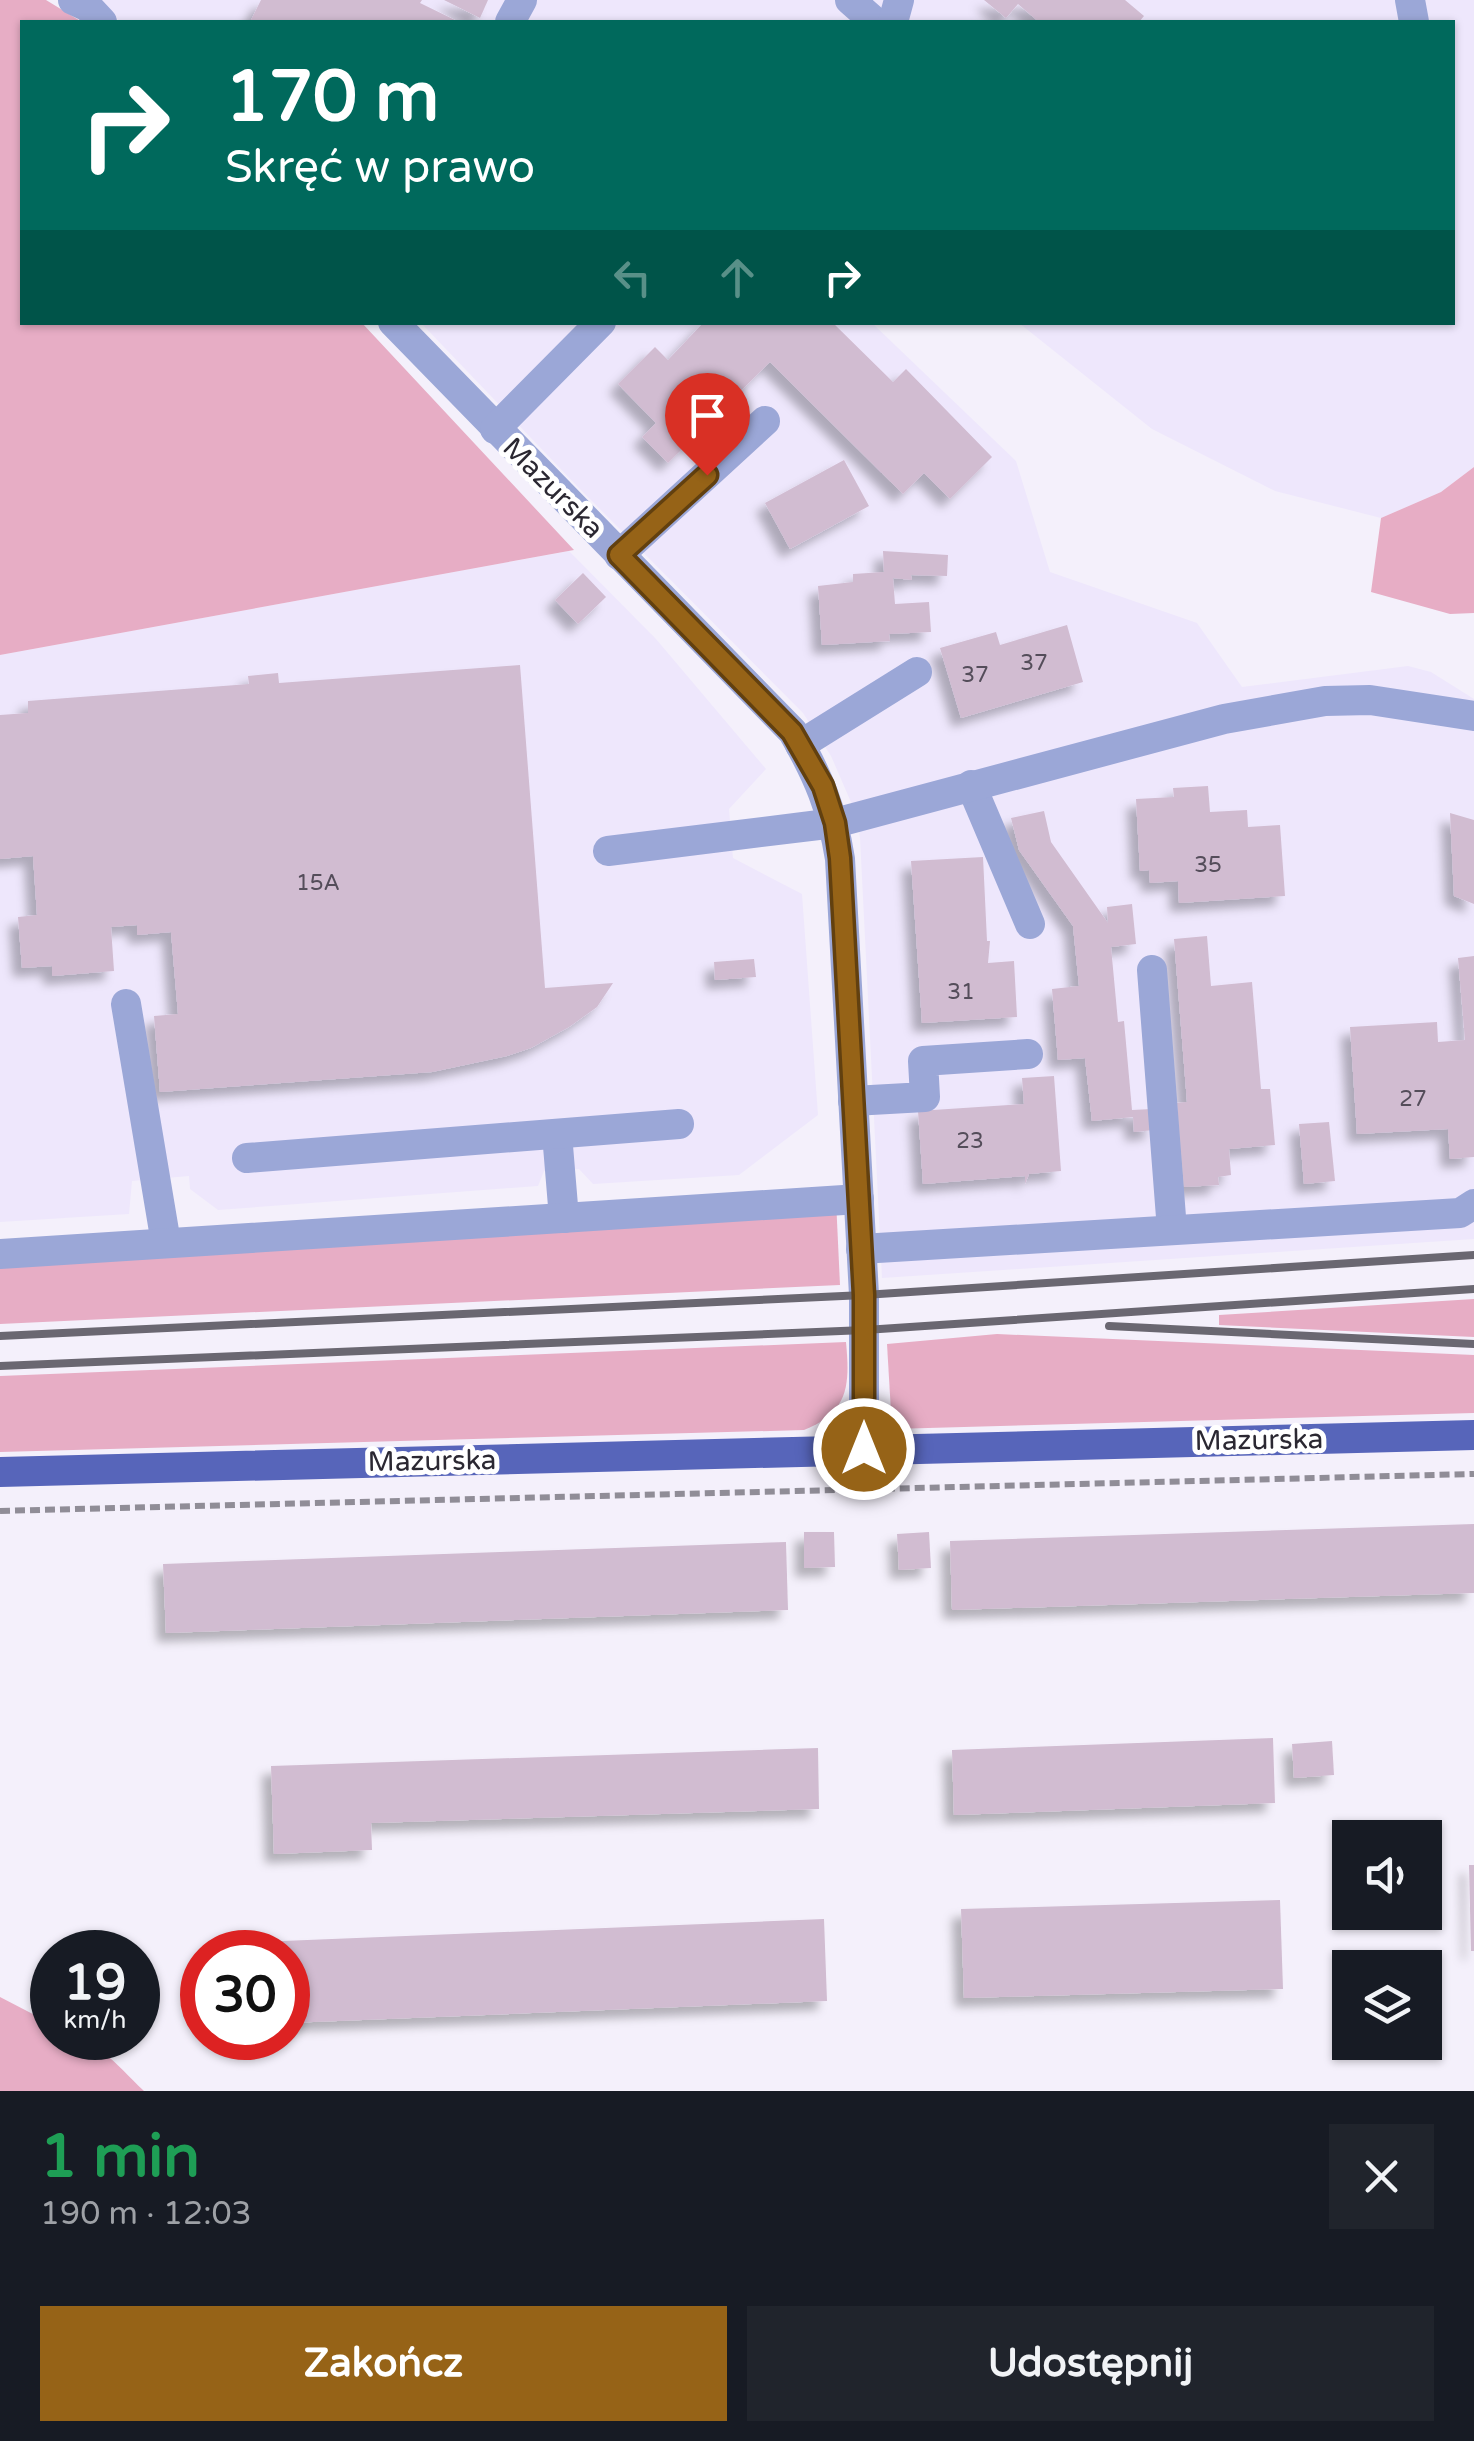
<!DOCTYPE html>
<html lang="pl">
<head>
<meta charset="utf-8">
<style>
	body { margin:0; font-family:"Varela Round",sans-serif; background:#20242c; color:#f1f3f6; height:100vh; display:flex; flex-direction:column; font-size:38px; white-space:nowrap }
	* { box-sizing:border-box; margin:0 }
	p { font-size:32px; color:#9ea1a6 }
	.icon { flex:none; width:55px; height:55px; fill:none; stroke:currentColor; stroke-width:2; stroke-linecap:round; stroke-linejoin:round }
	.map { position:relative; height:2091px; overflow:hidden }
	.details { display:flex; flex-direction:column; background:#171b24; flex:1 }
	.details>* { flex:none }
	.hud { position:absolute; left:20px; top:20px; width:1435px; height:305px; border-radius:0px; box-shadow:0 2px 8px #0004; background:#00695c; color:#fff; overflow:hidden }
	.controls { position:absolute; left:1332px; top:1820px; display:grid; gap:20px }
	.controls a { display:grid; place-items:center; width:110px; height:110px; border-radius:0px; background:#171b24; box-shadow:0 2px 8px #0004; font-size:50px }
	.speed { position:absolute; left:30px; top:1930px; display:flex; gap:20px; font-size:50px; font-weight:700; text-align:center }
	.speed>* { display:grid; place-content:center; width:130px; height:130px; border-radius:50%; background:#171b24; box-shadow:0 2px 8px #0004; line-height:1 }
	.speed small { font-size:25px; font-weight:400 }
	.speed .limit { border:15px solid #d22; background:#fff; color:#111 }
	.pin { position:absolute; display:grid; place-items:center; width:85px; height:85px; color:#fff; margin:-102px -42px; border-radius:50% 50% 50% 0; rotate:-45deg; box-shadow:0 0 10px #0007 }
	.pin .icon { rotate:45deg }
	.me { position:absolute; width:110px; margin:-55px; rotate:0deg; stroke-linejoin:round; filter:drop-shadow(0 0 8px #0008) }
	.turn { display:flex; align-items:center; gap:35px; height:210px; padding:0 40px; font-size:45px }
	.turn .icon { width:130px; height:130px; stroke-width:2.5 }
	.turn b { display:block; font-size:70px; line-height:85px }
	.lanes { display:flex; align-items:center; height:95px; padding:0 40px; background:#0003; justify-content:center; gap:50px; direction:ltr }
	.lanes .off { opacity:.35 }
	.round { display:grid; place-items:center; flex:none; width:105px; height:105px; border-radius:0px; background:#20242c }
	.head { display:flex; align-items:center; justify-content:space-between; height:170px; padding:0 40px }
	h1 { font-size:60px; font-weight:800; line-height:75px; color:#1e9e55 }
	.primary-button { display:flex; gap:20px; margin-top:auto; padding:20px 40px }
	.primary-button a { flex:1; height:115px; border-radius:0px; background:#966317; color:#fff; font-size:40px; font-weight:800; line-height:115px; text-align:center }
	.primary-button a+a { background:#20242c; color:#f1f3f6 }
	.map>svg:first-child { display:block }
	.built { fill:#eee7fc }
	.green { fill:#e7adc5 }
	.building { fill:#d1bcd1; filter:url(#shadow) }
	.lines { fill:none; stroke-linecap:round; stroke-linejoin:round }
	.path { stroke:#908d97; stroke-width:6; stroke-dasharray:10 5; stroke-linecap:butt }
	.minor { stroke:#9ba7d7; stroke-width:30 }
	.major { stroke:#5765ba; stroke-width:30 }
	.rail { stroke:#6a6771; stroke-width:8 }
	.route-casing { stroke:#62400f; stroke-width:25 }
	.route { stroke:#966317; stroke-width:18 }
	.labels { text-anchor:middle; dominant-baseline:central; stroke-width:10; stroke-linejoin:round; paint-order:stroke }
	.number-label { font-size:22px; fill:#544d5a }
	.street-label { font-size:28px; fill:#2b2832; stroke:#fff }
</style>
</head>
<body>
<div class="map">
<svg width="1474" height="2091" viewBox="0 0 1474 2091">
	<defs>
		<filter id="shadow"><feDropShadow dx="-9" dy="9" stdDeviation="5" flood-color="#0004"/></filter>
	</defs>
	<rect width="100%" height="100%" fill="#f4f0fb"/>
	<g class="built">
		<polygon points="94,0 1474,0 1474,467 1441,492 1381,518 1275,491 1152,429 1019,323 1452,322 1452,22 121,22"/>
		<polygon points="421,323 872,323 1016,461 1050,572 1197,623 1242,687 1408,666 1431,672 1474,699 1474,1239 882,1278 860,838 857,816 831,756 803,713 577,486"/>
		<polygon points="569,551 656,639 766,769 729,809 733,858 802,894 818,1115 739,1175 593,1184 579,1169 544,1171 538,1186 218,1210 190,1189 189,1176 132,1181 129,1214 0,1222 0,655"/>
	</g>
	<g class="green">
		<polygon points="0,0 46,0 82,22 22,22 22,322 362,323 574,550 0,655"/>
		<polygon points="1474,467 1474,613 1450,614 1371,592 1381,518 1441,492"/>
		<polygon points="836,1200 840,1285 0,1324 0,1254"/>
		<polygon points="1474,1299 1474,1337 1219,1325 1219,1315"/>
		<polygon points="997,1334 1474,1355 1474,1413 892,1429 887,1344"/>
		<path d="M846,1342C850,1385 849,1412 804,1430L0,1452V1376Z"/>
		<path d="M0,1997L52,2024V2038C100,2038 112,2061 144,2091H0Z"/>
	</g>
	<g class="building">
		<polygon points="261,0 422,0 420,3 459,22 250,22"/>
		<polygon points="444,0 488,0 480,18"/>
		<polygon points="984,0 1125,0 1144,16 1139,22 1039,22 1018,4 1006,18"/>
		<polygon points="704,322 832,322 893,382 906,369 992,457 950,499 924,473 903,494 770,362 668,463 642,437 656,423 618,384 655,347 668,360"/>
		<polygon points="844,460 869,506 790,549 765,503"/>
		<polygon points="883,551 948,555 947,576 911,575 912,580 893,578 895,604 929,602 931,632 889,634 890,641 822,645 818,586 853,582 853,574 884,572"/>
		<polygon points="583,573 606,597 578,624 555,600"/>
		<polygon points="1067,625 1083,682 961,718 940,648 996,632 1000,645"/>
		<polygon points="520,665 545,988 613,983 597,1007 569,1027 531,1048 507,1056 432,1072 160,1092 154,1016 178,1014 171,932 137,935 137,925 111,927 114,971 52,976 52,966 22,968 18,917 37,915 33,856 0,859 0,715 28,713 28,701 249,684 248,676 278,673 279,683"/>
		<polygon points="1208,786 1210,812 1247,810 1248,827 1280,825 1285,896 1179,903 1178,881 1150,883 1149,870 1140,871 1136,799 1174,797 1173,788"/>
		<polygon points="1044,811 1051,842 1108,923 1107,907 1132,904 1136,944 1111,947 1118,1022 1124,1021 1132,1110 1152,1109 1154,1130 1134,1132 1133,1117 1092,1121 1085,1058 1058,1060 1052,989 1079,986 1073,926 1019,850 1011,818"/>
		<polygon points="1450,813 1474,820 1474,904 1454,896"/>
		<polygon points="983,857 987,941 990,941 988,963 1014,961 1017,1017 922,1023 911,861"/>
		<polygon points="1207,936 1211,986 1252,982 1261,1089 1270,1089 1275,1145 1229,1149 1231,1175 1218,1177 1219,1185 1184,1187 1177,1103 1187,1102 1174,939"/>
		<polygon points="1474,956 1474,1157 1450,1159 1448,1129 1357,1134 1350,1027 1437,1022 1438,1042 1465,1040 1458,958"/>
		<polygon points="754,959 756,977 715,980 714,962"/>
		<polygon points="1054,1076 1061,1171 1029,1174 1025,1184 1025,1176 923,1184 918,1111 1024,1104 1022,1078"/>
		<polygon points="1329,1122 1335,1181 1304,1184 1299,1124"/>
		<polygon points="1474,1524 1474,1593 952,1610 950,1541"/>
		<polygon points="804,1532 834,1532 835,1567 804,1568"/>
		<polygon points="929,1532 931,1568 899,1570 897,1534"/>
		<polygon points="786,1542 788,1610 166,1633 163,1564"/>
		<polygon points="1273,1738 1275,1803 954,1815 952,1750"/>
		<polygon points="1332,1741 1334,1775 1294,1778 1292,1744"/>
		<polygon points="818,1748 819,1809 371,1823 372,1850 274,1854 271,1766"/>
		<polygon points="1469,1865 1474,1865 1474,1951 1471,1951"/>
		<polygon points="1280,1900 1283,1989 964,1998 961,1909"/>
		<polygon points="824,1919 827,2001 288,2023 288,1952 259,1952 258,1942"/>
	</g>
	<g class="lines">
		<polyline class="path" points="0,1511 1474,1474"/>
		<g class="minor">
			<polyline points="73,0 88,7 102,22"/>
			<polyline points="850,0 875,22"/>
			<polyline points="1410,0 1414,22"/>
			<polyline points="510,22 522,0"/>
			<polyline points="893,22 899,0"/>
			<path d="M393,322L793,732C818,776 832,808 840,859L864,1295V1449"/>
			<polyline points="495,429 601,322"/>
			<polyline points="619,555 765,421"/>
			<polyline points="800,745 917,672"/>
			<polyline points="971,785 1030,924"/>
			<polyline points="608,851 835,823 1224,719 1325,701 1370,700 1474,716"/>
			<polyline points="1152,970 1172,1230"/>
			<polyline points="126,1004 166,1243"/>
			<polyline points="853,1101 925,1097 923,1061 1028,1054"/>
			<polyline points="557,1134 564,1218"/>
			<polyline points="247,1158 679,1124"/>
			<polyline points="861,1249 1460,1213 1474,1204"/>
			<polyline points="0,1254 859,1199"/>
		</g>
		<polyline class="major" points="0,1472 1474,1435"/>
		<g class="rail">
			<polyline points="1109,1326 1474,1344"/>
			<polyline points="0,1336 864,1295 1474,1255"/>
			<polyline points="0,1366 865,1330 1474,1289"/>
		</g>
	</g>
	<g class="lines">
		<g class="route-casing">
			<polyline id="route" points="707,475 619,555 792,732 823,786 835,823 840,858 864,1295 864,1449"/>
		</g>
		<use href="#route" class="route"/>
	</g>
	<g class="labels">
		<g class="number-label">
			<text x="1034" y="663">37</text>
			<text x="975" y="675">37</text>
			<text x="1208" y="865">35</text>
			<text x="318" y="883">15A</text>
			<text x="961" y="992">31</text>
			<text x="1413" y="1099">27</text>
			<text x="970" y="1141">23</text>
		</g>
		<g class="street-label">
			<text transform="translate(553 488) rotate(45)">Mazurska</text>
			<text transform="translate(1259 1440) rotate(-1)">Mazurska</text>
			<text transform="translate(432 1461) rotate(-1)">Mazurska</text>
		</g>
	</g>
</svg>
<div class="controls">
<a><svg class="icon" aria-label="sound" viewBox="0 0 24 24"><path d="M4 9h4l5-4v14l-5-4H4zM17 9q2 3 0 6"/></svg></a>
<a><svg class="icon" aria-label="layers" viewBox="0 0 24 24"><path d="M12 4l9 5-9 5-9-5zM3 14l9 5 9-5"/></svg></a>
</div>
<div class="speed"><div>19<small>km/h</small></div><div class="limit">30</div></div>
<div class="pin" style="left:707px;top:475px;background:#d93025"><svg class="icon" aria-label="arrive" viewBox="0 0 24 24"><path d="M6 21V4h12l-3 4 3 4H6"/></svg></div>
<svg class="me" style="left:864px;top:1449px" viewBox="-20 -20 40 40"><circle r="17" fill="#966317" stroke="#fff" stroke-width="3"/><path d="M0-11L8 9 0 5-8 9z" fill="#fff"/></svg>
<div class="hud">
<div class="turn"><svg class="icon" aria-label="right" viewBox="0 0 24 24"><path d="M7 20v-9h11M14 6l5 5-5 5"/></svg><div><b>170 m</b>Skręć w prawo</div></div>
<div class="lanes"><svg class="icon off" aria-label="left" viewBox="0 0 24 24"><path d="M17 20v-9H6M10 6l-5 5 5 5"/></svg><svg class="icon off" aria-label="ahead" viewBox="0 0 24 24"><path d="M12 20V5M6 11l6-6 6 6"/></svg><svg class="icon" aria-label="right" viewBox="0 0 24 24"><path d="M7 20v-9h11M14 6l5 5-5 5"/></svg></div>
</div>
</div>
<section class="details">
<div class="head"><div><h1>1 min</h1><p>190 m · 12:03</p></div><a class="round"><svg class="icon" aria-label="close" viewBox="0 0 24 24"><path d="M6 6l12 12M18 6L6 18"/></svg></a></div>
<div class="primary-button"><a>Zakończ</a><a>Udostępnij</a></div>
</section>
</body>
</html>
